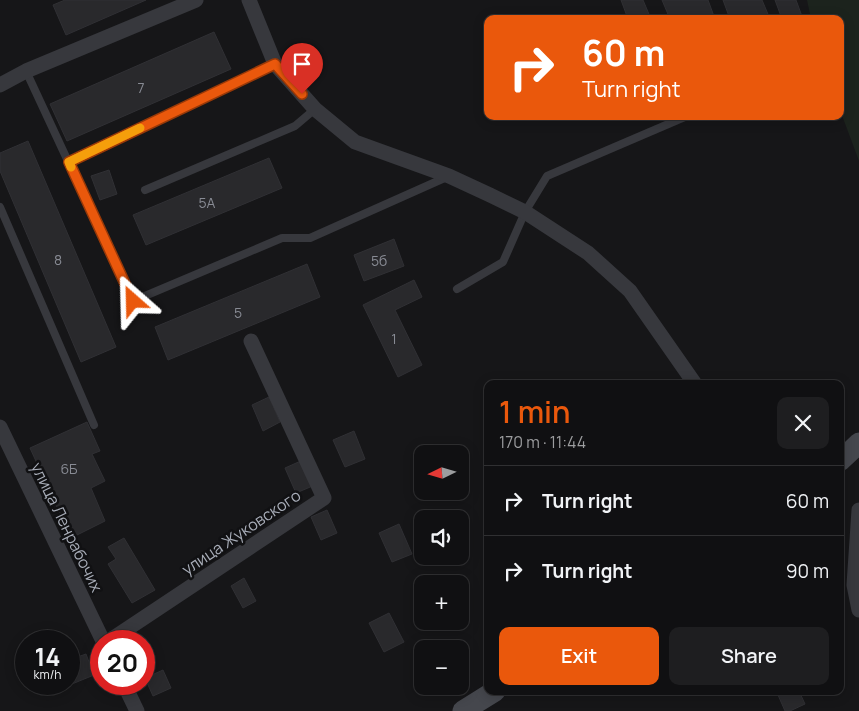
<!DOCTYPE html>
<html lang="en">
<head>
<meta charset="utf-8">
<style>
	body { margin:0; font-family:Manrope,sans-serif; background:#1e1e20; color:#f1f3f6; height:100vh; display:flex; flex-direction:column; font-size:19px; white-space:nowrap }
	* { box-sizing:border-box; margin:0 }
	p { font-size:16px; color:#9c9d9f }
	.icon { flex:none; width:28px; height:28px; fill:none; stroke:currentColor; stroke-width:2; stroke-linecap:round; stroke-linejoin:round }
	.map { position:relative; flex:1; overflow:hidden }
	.sheet { position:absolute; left:484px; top:380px; width:360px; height:315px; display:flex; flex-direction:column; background:#101012; border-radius:10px; box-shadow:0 2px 12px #0003,0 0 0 1px #303032 }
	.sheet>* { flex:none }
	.guide { position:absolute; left:484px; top:15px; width:360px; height:105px; border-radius:10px; box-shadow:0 2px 12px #0003,0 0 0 1px #303032; background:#ea580c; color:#fff; overflow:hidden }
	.needle { width:32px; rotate:265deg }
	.controls { position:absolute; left:414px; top:445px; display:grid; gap:10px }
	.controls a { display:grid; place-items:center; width:55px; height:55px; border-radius:10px; background:#101012; box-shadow:0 2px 12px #0003,0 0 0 1px #303032; font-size:25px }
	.speed { position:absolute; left:15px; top:630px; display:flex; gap:10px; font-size:25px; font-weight:700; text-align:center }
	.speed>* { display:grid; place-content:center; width:65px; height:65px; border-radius:50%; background:#101012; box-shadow:0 2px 12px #0003,0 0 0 1px #303032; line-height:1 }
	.speed small { font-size:12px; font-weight:400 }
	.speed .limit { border:8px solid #d22; background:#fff; color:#111 }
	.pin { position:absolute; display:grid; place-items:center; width:42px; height:42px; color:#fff; margin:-51px -21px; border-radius:50% 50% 50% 0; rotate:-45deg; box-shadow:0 0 5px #0007 }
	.pin .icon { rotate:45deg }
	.me { position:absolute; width:55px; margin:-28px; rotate:335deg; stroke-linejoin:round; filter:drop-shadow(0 0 4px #0008) }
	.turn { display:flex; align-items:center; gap:18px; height:105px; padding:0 15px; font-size:22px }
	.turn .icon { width:65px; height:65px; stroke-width:2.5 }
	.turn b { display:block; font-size:35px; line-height:42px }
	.round { display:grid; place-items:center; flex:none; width:52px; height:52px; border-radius:10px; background:#1e1e20 }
	.summary { display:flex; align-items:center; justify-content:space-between; height:85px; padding:0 15px }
	h1 { font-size:30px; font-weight:600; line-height:38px; color:#ea580c }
	.button { display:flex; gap:10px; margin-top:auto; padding:10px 15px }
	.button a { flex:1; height:58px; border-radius:10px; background:#ea580c; color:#fff; font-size:20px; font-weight:600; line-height:58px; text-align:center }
	.button a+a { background:#1e1e20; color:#f1f3f6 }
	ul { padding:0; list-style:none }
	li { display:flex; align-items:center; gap:15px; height:70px; padding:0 15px; border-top:1px solid #303032 }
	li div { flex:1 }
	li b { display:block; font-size:19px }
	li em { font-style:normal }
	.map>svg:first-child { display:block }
	.green { fill:#1c231d }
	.building { fill:#29292c; stroke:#303034 }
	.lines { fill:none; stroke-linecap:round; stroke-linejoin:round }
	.service { stroke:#37383d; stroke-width:8 }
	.minor { stroke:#37383d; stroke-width:15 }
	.secondary { stroke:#45474d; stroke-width:21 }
	.route-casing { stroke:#983908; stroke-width:12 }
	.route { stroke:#ea580c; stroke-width:9 }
	.slow { stroke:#f59e0b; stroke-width:9 }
	.labels { text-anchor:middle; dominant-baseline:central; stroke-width:5; stroke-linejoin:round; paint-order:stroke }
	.number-label { font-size:14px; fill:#888b94 }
	.street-label { font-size:16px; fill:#a8adb8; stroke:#111113 }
</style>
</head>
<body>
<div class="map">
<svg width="859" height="711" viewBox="0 0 859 711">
	<rect width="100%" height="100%" fill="#161618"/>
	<polygon class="green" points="807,0 859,0 859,161 840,110 840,19 811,19"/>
	<g class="building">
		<polygon points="65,0 146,0 66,35 53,5"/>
		<polygon points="621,0 643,0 651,19 628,19"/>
		<polygon points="662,0 708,0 715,19 670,19"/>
		<polygon points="723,0 762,0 770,19 730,19"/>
		<polygon points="775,0 796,0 803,19 782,19"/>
		<polygon points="214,32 231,69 67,141 50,104"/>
		<polygon points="28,141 116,347 81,362 0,171 0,153"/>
		<polygon points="269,158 282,188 146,245 133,215"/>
		<polygon points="109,170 117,194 100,200 91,176"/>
		<polygon points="394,239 404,266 364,281 354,255"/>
		<polygon points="307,264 320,297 168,360 155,327"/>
		<polygon points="414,280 422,297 395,310 422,365 398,377 363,305"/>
		<polygon points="269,397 280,422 263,431 252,405"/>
		<polygon points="87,422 100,451 92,454 105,481 91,488 105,521 71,538 30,448"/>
		<polygon points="354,431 365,459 345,467 333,440"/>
		<polygon points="303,460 315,485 296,493 285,468"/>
		<polygon points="327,510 337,533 321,540 311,517"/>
		<polygon points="399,524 412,554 392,562 379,533"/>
		<polygon points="124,538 155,590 132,603 108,564 116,559 108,547"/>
		<polygon points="244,578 256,601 243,608 231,586"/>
		<polygon points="389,613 404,642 384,652 369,623"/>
		<polygon points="86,654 94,675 67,686 66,684 69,684 69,660"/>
		<polygon points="163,670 171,688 153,696 145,678"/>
		<polygon points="785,691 799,691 805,704 790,711 785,711 778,695"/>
	</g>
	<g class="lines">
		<g class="service">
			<polyline points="26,71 133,301 282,238 310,238 449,176"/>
			<polyline points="69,162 275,64"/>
			<polyline points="145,190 295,126 315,109"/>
			<polyline points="0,207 94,425"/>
			<polyline points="457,289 503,262 525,212 547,176 687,116"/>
		</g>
		<g class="minor">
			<polyline points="249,0 275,64 315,109 355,142 449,176 490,195 525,212 588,253 630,291 695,384"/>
			<polyline points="0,85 26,71 196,0"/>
			<polyline points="0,427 103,641"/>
			<polyline points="859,510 854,585 859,610"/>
			<polyline points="109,641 324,498 251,341"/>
			<polyline points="124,684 137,711"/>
		</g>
		<g class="secondary">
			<polyline points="840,461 859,443"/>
			<polyline points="463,711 495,691"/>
		</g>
	</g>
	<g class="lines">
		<g class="route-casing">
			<polyline id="route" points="133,301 69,162 275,64 302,94"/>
		</g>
		<use href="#route" class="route"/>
		<polyline class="slow" points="71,167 69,162 140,128"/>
	</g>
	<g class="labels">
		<g class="number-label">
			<text x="141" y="87">7</text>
			<text x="207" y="202">5А</text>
			<text x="58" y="259">8</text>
			<text x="379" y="260">5б</text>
			<text x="238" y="312">5</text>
			<text x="394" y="338">1</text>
			<text x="69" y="468">6Б</text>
		</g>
		<g class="street-label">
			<text transform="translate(67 527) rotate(64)">улица Ленрабочих</text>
			<text transform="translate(241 532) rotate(-34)">улица Жуковского</text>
		</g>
	</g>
</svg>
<div class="controls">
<a><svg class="needle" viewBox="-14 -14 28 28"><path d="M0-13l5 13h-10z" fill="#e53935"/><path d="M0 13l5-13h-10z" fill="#9c9d9f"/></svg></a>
<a><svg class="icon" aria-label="sound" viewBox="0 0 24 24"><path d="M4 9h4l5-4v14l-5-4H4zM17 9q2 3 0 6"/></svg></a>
<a>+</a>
<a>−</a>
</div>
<div class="speed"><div>14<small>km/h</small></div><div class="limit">20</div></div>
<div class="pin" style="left:302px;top:94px;background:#d93025"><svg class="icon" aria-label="arrive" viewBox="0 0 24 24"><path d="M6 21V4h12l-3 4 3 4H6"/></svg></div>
<svg class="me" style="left:133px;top:301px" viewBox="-20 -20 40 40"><path d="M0-17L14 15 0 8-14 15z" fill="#ea580c" stroke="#fff" stroke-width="4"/></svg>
<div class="guide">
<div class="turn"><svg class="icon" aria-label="right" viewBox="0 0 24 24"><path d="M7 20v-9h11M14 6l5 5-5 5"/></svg><div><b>60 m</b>Turn right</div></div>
</div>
<section class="sheet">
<div class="summary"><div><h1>1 min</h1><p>170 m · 11:44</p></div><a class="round"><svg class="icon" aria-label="close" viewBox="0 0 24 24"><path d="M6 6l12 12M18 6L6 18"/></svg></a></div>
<ul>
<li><svg class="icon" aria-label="right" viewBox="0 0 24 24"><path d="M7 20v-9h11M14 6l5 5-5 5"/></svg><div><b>Turn right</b></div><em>60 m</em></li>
<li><svg class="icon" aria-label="right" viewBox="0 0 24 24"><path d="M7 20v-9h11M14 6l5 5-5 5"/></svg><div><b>Turn right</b></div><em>90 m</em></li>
</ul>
<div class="button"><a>Exit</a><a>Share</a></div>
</section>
</div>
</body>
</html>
